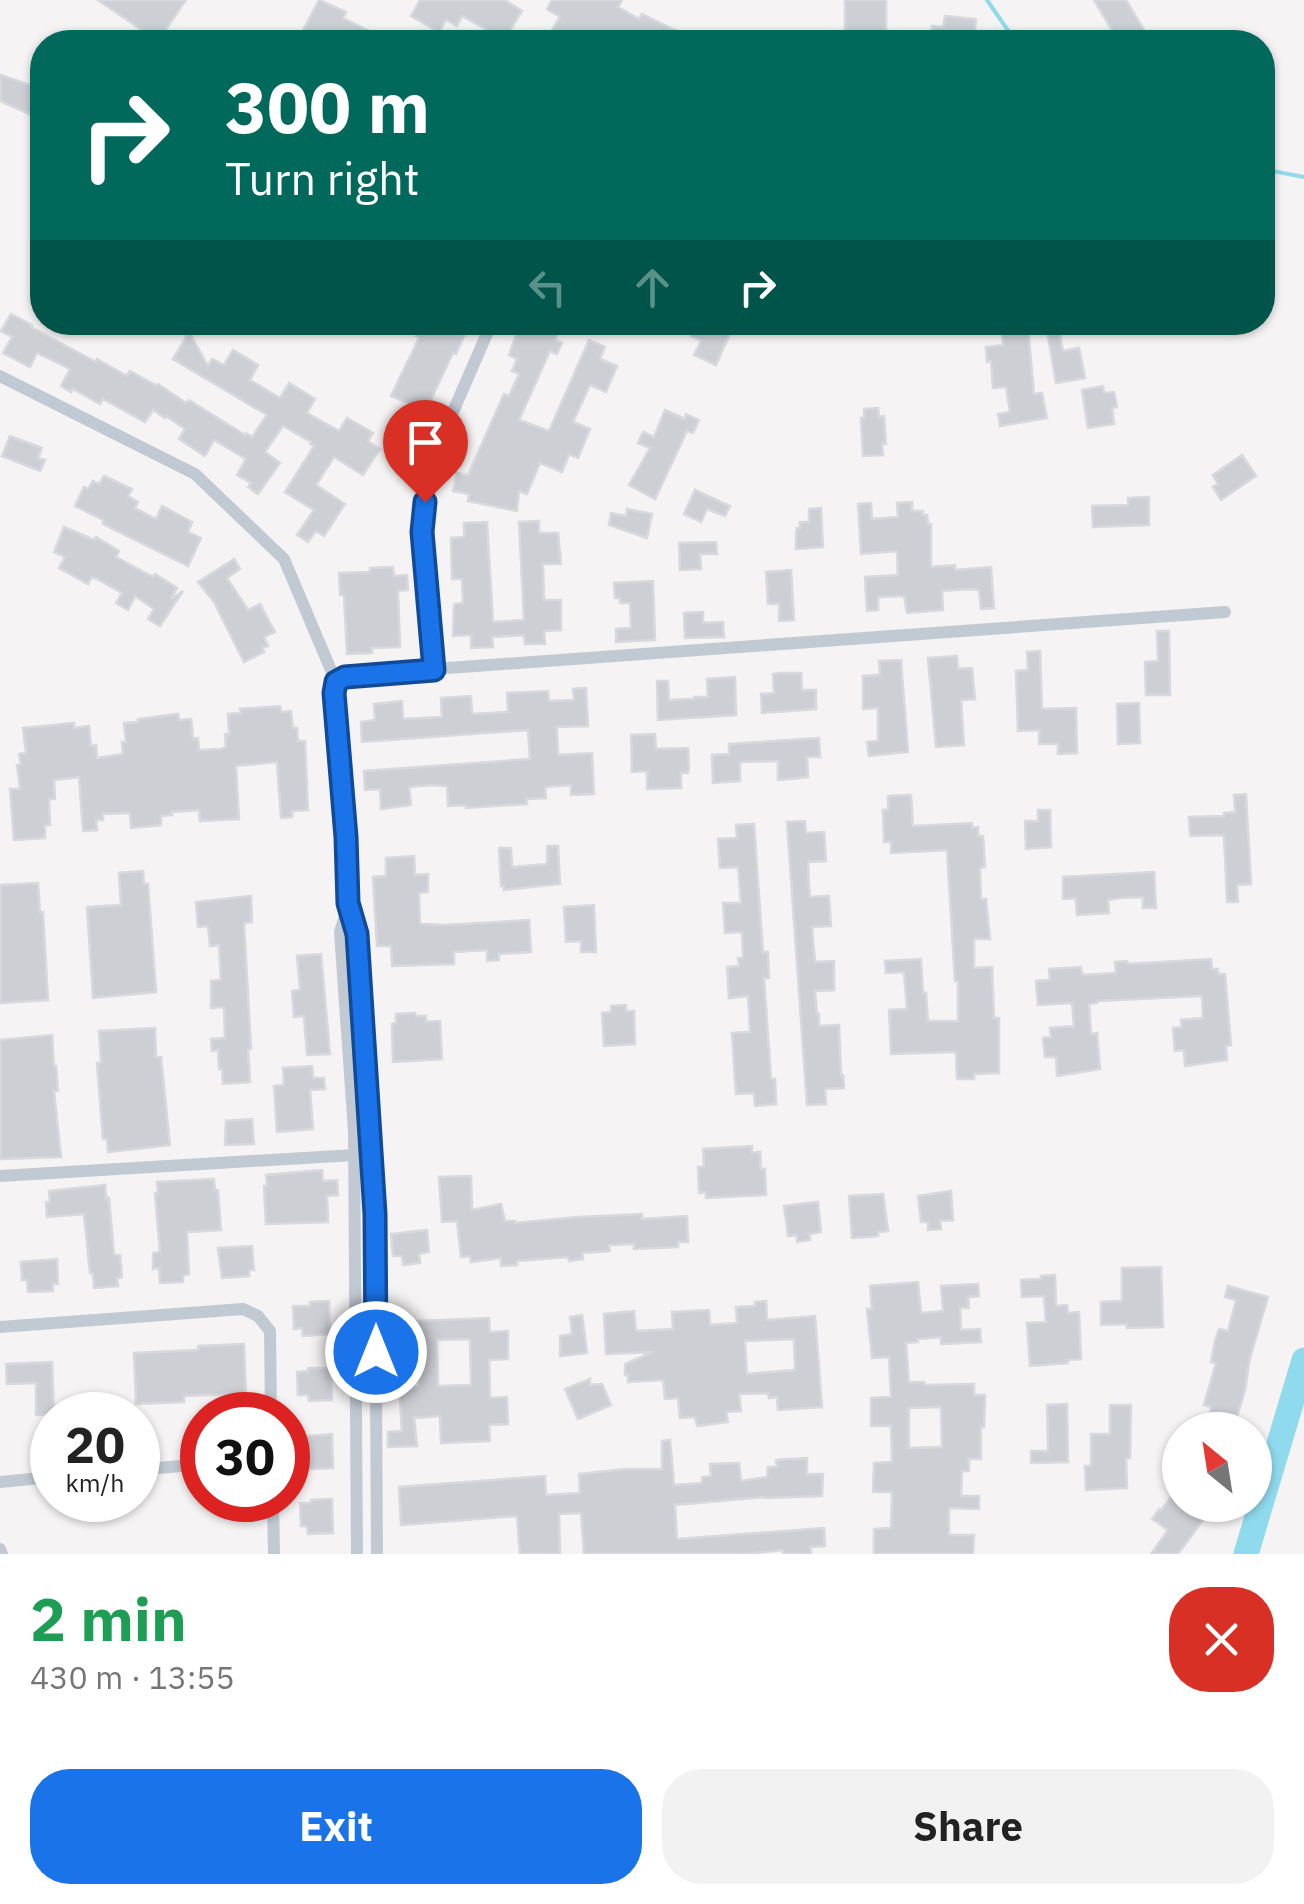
<!DOCTYPE html>
<html lang="en">
<head>
<meta charset="utf-8">
<style>
	body { margin:0; font-family:"IBM Plex Sans",sans-serif; background:#f2f2f2; color:#222; height:100vh; display:flex; flex-direction:column; font-size:38px; white-space:nowrap }
	* { box-sizing:border-box; margin:0 }
	p { font-size:32px; color:#767676 }
	.icon { flex:none; width:55px; height:55px; fill:none; stroke:currentColor; stroke-width:2; stroke-linecap:round; stroke-linejoin:round }
	.map { position:relative; height:1554px; overflow:hidden }
	.side { display:flex; flex-direction:column; background:#fff; flex:1 }
	.side>* { flex:none }
	.top-card { position:absolute; left:30px; top:30px; width:1245px; height:305px; border-radius:40px; box-shadow:0 2px 8px #0004; background:#00695c; color:#fff; overflow:hidden }
	.needle { width:65px; rotate:330deg }
	.fabs { position:absolute; left:1162px; top:1412px; display:grid; gap:20px }
	.fabs a { display:grid; place-items:center; width:110px; height:110px; border-radius:50%; background:#fff; box-shadow:0 2px 8px #0004; font-size:50px }
	.speed { position:absolute; left:30px; top:1392px; display:flex; gap:20px; font-size:50px; font-weight:700; text-align:center }
	.speed>* { display:grid; place-content:center; width:130px; height:130px; border-radius:50%; background:#fff; box-shadow:0 2px 8px #0004; line-height:1 }
	.speed small { font-size:25px; font-weight:400 }
	.speed .limit { border:15px solid #d22; background:#fff; color:#111 }
	.pin { position:absolute; display:grid; place-items:center; width:85px; height:85px; color:#fff; margin:-102px -42px; border-radius:50% 50% 50% 0; rotate:-45deg; box-shadow:0 0 10px #0007 }
	.pin .icon { rotate:45deg }
	.me { position:absolute; width:110px; margin:-55px; rotate:0deg; stroke-linejoin:round; filter:drop-shadow(0 0 8px #0008) }
	.turn { display:flex; align-items:center; gap:35px; height:210px; padding:0 30px; font-size:45px }
	.turn .icon { width:130px; height:130px; stroke-width:2.5 }
	.turn b { display:block; font-size:70px; line-height:85px }
	.lanes { display:flex; align-items:center; height:95px; padding:0 30px; background:#0003; justify-content:center; gap:50px; direction:ltr }
	.lanes .off { opacity:.35 }
	.round { display:grid; place-items:center; flex:none; width:105px; height:105px; border-radius:40px; background:#f2f2f2 }
	.summary { display:flex; align-items:center; justify-content:space-between; height:170px; padding:0 30px }
	h1 { font-size:60px; font-weight:700; line-height:75px; color:#1e9e55 }
	.primary-button { display:flex; gap:20px; margin-top:auto; padding:20px 30px }
	.primary-button a { flex:1; height:115px; border-radius:40px; background:#1a73e8; color:#fff; font-size:40px; font-weight:700; line-height:115px; text-align:center }
	.primary-button a+a { background:#f2f2f2; color:#222 }
	.map>svg:first-child { display:block }
	.lines { fill:none; stroke-linecap:round; stroke-linejoin:round }
	.stream { stroke:#90daee; stroke-width:4 }
	.river { stroke:#90daee; stroke-width:25 }
	.building { fill:#cdcfd5; stroke:#d7d9de; stroke-width:2.5; fill-rule:evenodd }
	.minor { stroke:#c1cad2; stroke-width:12 }
	.route-casing { stroke:#114b97; stroke-width:25 }
	.route { stroke:#1a73e8; stroke-width:18 }
</style>
</head>
<body>
<div class="map">
<svg width="1304" height="1554" viewBox="0 0 1304 1554">
	<rect width="100%" height="100%" fill="#f5f3f3"/>
	<g class="lines">
		<g class="stream">
			<polyline points="987,0 1016,42"/>
			<polyline points="1262,169 1304,177"/>
		</g>
		<polyline class="river" points="1246,1554 1304,1360"/>
	</g>
	<g class="building">
		<polygon points="98,0 186,0 158,41"/>
		<polygon points="319,0 346,12 343,18 392,42 297,42"/>
		<polygon points="420,0 505,0 522,11 503,42 487,42 489,39 486,36 489,31 462,16 457,26 446,20 439,32 411,16"/>
		<polygon points="552,0 622,0 618,7 639,19 642,14 679,32 674,42 545,42 560,17 547,9"/>
		<polygon points="845,0 886,0 886,41 845,42"/>
		<polygon points="1094,0 1126,0 1147,35 1134,42 1119,42"/>
		<polygon points="945,16 976,19 974,42 930,42 932,26 943,27"/>
		<polygon points="0,75 39,88 38,118 0,101"/>
		<polygon points="11,314 32,325 31,327 96,362 97,359 127,376 130,371 157,386 158,384 186,403 189,400 245,435 246,433 252,437 267,415 173,359 189,332 208,366 212,359 224,365 233,350 258,365 250,380 280,398 289,383 315,399 307,413 339,431 347,418 373,433 368,441 380,449 363,475 334,457 316,485 345,504 324,536 316,531 308,542 297,535 314,510 285,492 314,446 310,444 311,442 283,426 265,452 280,463 258,494 248,487 251,483 237,475 246,459 214,440 205,456 179,439 185,429 166,416 165,418 153,410 145,422 103,399 100,404 73,389 71,392 61,386 70,369 37,353 30,367 3,353 12,337 1,331"/>
		<polygon points="413,322 445,322 466,332 456,354 453,353 426,410 391,396 419,338 416,336 417,332"/>
		<polygon points="541,322 553,322 561,326 555,340 562,343 557,354 550,351 519,420 549,431 589,340 605,347 600,359 617,366 606,392 590,385 573,422 590,429 578,458 569,454 562,472 540,463 527,494 519,491 517,511 468,501 469,494 453,491 457,473 468,475 504,394 509,396 519,374 512,371 517,359 509,355 520,324 537,331"/>
		<polygon points="697,322 726,322 733,326 716,365 694,355 701,341 691,336"/>
		<polygon points="1028,328 1034,394 1042,393 1047,418 1000,426 998,414 1010,412 1006,387 993,388 991,361 987,362 986,347 1003,345 1002,330"/>
		<polygon points="1059,329 1063,351 1079,348 1085,378 1056,383 1047,331"/>
		<polygon points="1103,386 1104,393 1114,392 1117,407 1112,408 1114,424 1088,428 1082,390"/>
		<polygon points="878,408 879,417 884,416 886,444 882,444 883,455 863,456 861,418 864,418 864,409"/>
		<polygon points="665,410 685,419 686,414 699,420 693,433 687,431 655,499 629,485 650,448 638,443 643,432 654,437"/>
		<polygon points="10,436 42,448 38,458 45,460 40,471 2,456"/>
		<polygon points="1242,455 1256,476 1221,500 1213,487 1218,484 1213,475"/>
		<polygon points="104,476 132,489 128,496 138,502 135,508 156,519 162,506 192,522 188,532 201,538 188,566 103,524 103,520 75,506 84,487 88,489 93,481 99,484"/>
		<polygon points="695,490 730,506 725,516 707,509 701,522 684,514"/>
		<polygon points="1149,497 1149,525 1093,527 1092,506 1128,505 1128,498"/>
		<polygon points="912,502 912,511 923,511 923,515 927,515 928,524 931,524 931,567 955,565 955,570 991,567 994,608 981,609 979,590 968,589 942,591 943,610 907,613 904,596 878,597 878,610 867,611 865,577 898,575 897,551 861,554 858,504 871,503 872,519 898,517 897,503"/>
		<polygon points="821,508 823,547 796,549 796,534 797,528 800,528 800,522 809,522 809,509"/>
		<polygon points="627,509 652,514 647,538 609,525 611,513 626,516"/>
		<polygon points="539,521 539,533 558,533 561,564 543,564 544,600 561,600 561,630 544,631 545,644 525,644 524,635 492,637 493,647 471,648 471,635 453,636 454,604 463,603 462,579 452,579 451,538 464,537 464,523 487,522 493,622 524,620 519,522"/>
		<polygon points="64,527 94,540 96,537 119,551 116,557 153,577 155,574 177,588 171,599 183,591 160,626 148,619 154,609 135,596 128,610 116,603 122,593 97,579 92,577 88,584 59,568 65,557 54,552"/>
		<polygon points="716,542 717,554 700,554 701,569 680,570 679,543"/>
		<polygon points="234,559 240,569 227,578 248,610 260,604 275,632 264,637 268,646 262,648 264,652 244,662 214,602 198,582"/>
		<polygon points="393,567 394,576 407,575 408,590 398,591 400,647 372,648 372,653 347,654 344,595 340,595 339,573 370,572 370,568"/>
		<polygon points="791,570 794,620 779,621 779,604 768,604 766,572"/>
		<polygon points="653,581 655,640 616,642 616,629 631,628 630,603 620,603 620,598 615,598 614,583"/>
		<polygon points="703,612 703,623 723,622 724,637 685,638 684,613"/>
		<polygon points="1157,631 1169,631 1170,695 1146,695 1145,662 1158,661"/>
		<polygon points="1040,651 1042,709 1076,708 1077,753 1058,754 1058,744 1039,744 1039,730 1018,731 1016,671 1028,670 1027,652"/>
		<polygon points="957,656 958,669 972,668 975,699 961,700 964,745 936,747 928,658"/>
		<polygon points="901,660 908,752 869,756 867,742 878,741 878,708 863,709 863,676 880,675 879,661"/>
		<polygon points="780,673 801,673 802,690 816,690 816,709 762,713 761,694 774,693 773,674"/>
		<polygon points="735,677 736,715 658,720 657,681 668,681 669,700 694,699 694,697 708,697 707,679"/>
		<polygon points="586,688 588,726 557,727 558,755 592,753 594,794 571,795 571,785 545,787 546,798 526,799 527,804 466,808 466,805 448,806 447,786 432,785 409,787 411,805 381,809 380,789 365,790 364,771 530,759 528,730 362,742 361,722 375,720 374,704 402,701 403,719 442,717 441,698 471,696 472,714 508,712 507,693 548,691 549,701 574,700 573,689"/>
		<polygon points="1139,703 1140,743 1118,744 1117,704"/>
		<polygon points="280,706 281,712 291,711 293,728 297,728 298,741 305,741 308,810 292,811 292,817 281,818 277,762 236,766 239,819 200,821 199,810 171,812 172,815 161,816 161,825 131,828 130,813 103,814 103,820 96,820 97,830 83,831 79,777 54,780 55,799 49,799 50,825 45,825 45,838 14,840 10,789 20,789 17,765 21,764 19,754 26,753 23,728 74,723 74,728 89,726 91,746 96,745 97,758 123,754 122,742 126,742 124,723 138,722 138,719 178,714 179,720 191,719 193,739 198,738 199,750 221,749 226,747 225,734 229,734 228,714 241,713 240,709"/>
		<polygon points="655,734 656,749 688,748 689,768 688,773 681,773 681,788 647,789 647,771 632,772 631,735"/>
		<polygon points="819,738 820,757 807,757 808,777 778,780 778,761 740,762 740,781 713,783 712,755 729,754 729,744"/>
		<polygon points="1246,794 1251,884 1237,885 1238,902 1227,902 1224,835 1190,836 1189,817 1224,816 1224,813 1235,812 1234,795"/>
		<polygon points="911,795 913,826 972,823 972,828 978,827 978,836 983,836 985,867 980,868 981,899 986,899 990,939 974,939 974,968 992,967 994,1018 999,1018 999,1073 974,1074 974,1079 957,1079 956,1052 891,1054 889,1010 907,1009 905,985 904,972 886,973 885,961 921,959 923,993 926,993 928,1021 958,1021 958,981 955,981 947,850 891,853 891,842 884,842 883,810 888,810 888,796"/>
		<polygon points="1038,810 1050,810 1051,847 1026,849 1025,821 1038,821"/>
		<polygon points="805,821 806,833 824,832 826,861 808,862 809,885 810,897 829,896 831,926 812,927 815,962 834,961 834,990 815,991 817,1014 819,1014 819,1026 839,1025 841,1075 843,1075 844,1088 825,1089 826,1104 807,1105 787,822"/>
		<polygon points="754,824 763,952 768,952 769,978 764,978 771,1079 775,1079 776,1104 755,1106 754,1093 736,1094 732,1033 750,1032 749,1010 748,996 729,998 727,967 739,966 738,958 743,958 742,932 725,933 723,903 741,903 738,867 720,868 718,839 737,838 736,825"/>
		<polygon points="547,846 558,846 560,884 504,890 504,886 501,886 499,848 511,848 512,867 547,864"/>
		<polygon points="414,856 415,875 428,874 428,892 419,893 420,924 445,925 529,920 531,952 499,954 499,960 487,961 487,950 454,952 454,964 392,966 391,946 377,946 373,877 386,876 386,858"/>
		<polygon points="143,871 144,884 148,884 156,992 93,998 87,907 121,905 119,873"/>
		<polygon points="1154,872 1156,908 1143,908 1143,897 1120,898 1108,900 1109,913 1077,915 1076,898 1063,899 1063,877"/>
		<polygon points="38,883 40,913 43,912 48,1000 0,1003 0,885"/>
		<polygon points="251,896 252,922 244,923 251,1049 248,1049 250,1082 223,1084 222,1069 219,1069 218,1050 212,1051 211,1039 225,1038 224,1007 211,1008 211,981 221,980 219,945 210,946 208,926 198,927 196,902"/>
		<polygon points="594,905 596,952 581,952 581,941 566,942 564,907"/>
		<polygon points="321,954 330,1054 307,1055 304,1016 294,1017 292,991 300,990 297,956"/>
		<polygon points="1211,959 1212,969 1218,969 1218,974 1225,974 1231,1045 1226,1046 1227,1060 1185,1066 1184,1050 1175,1051 1173,1028 1182,1027 1181,1020 1203,1018 1202,996 1097,1001 1097,1003 1089,1004 1091,1034 1097,1033 1100,1069 1057,1076 1056,1057 1045,1057 1043,1038 1051,1037 1050,1028 1074,1026 1072,1003 1038,1005 1036,981 1050,980 1049,969 1081,967 1082,975 1116,973 1115,962 1127,961 1127,964"/>
		<polygon points="626,1005 626,1011 634,1011 635,1044 604,1046 602,1013 611,1012 611,1006"/>
		<polygon points="415,1013 416,1016 426,1016 426,1022 440,1021 442,1059 393,1062 392,1024 396,1023 396,1014"/>
		<polygon points="155,1028 156,1057 161,1057 170,1145 108,1152 107,1139 103,1139 97,1063 101,1063 99,1031"/>
		<polygon points="52,1035 54,1066 56,1066 58,1091 54,1091 61,1157 0,1159 0,1040"/>
		<polygon points="312,1066 313,1078 324,1078 325,1089 310,1090 313,1129 277,1132 274,1086 284,1085 283,1068"/>
		<polygon points="252,1119 254,1144 225,1145 226,1121"/>
		<polygon points="752,1146 752,1153 760,1152 761,1169 765,1169 766,1195 706,1198 706,1192 699,1193 698,1167 704,1167 703,1149"/>
		<polygon points="322,1170 323,1181 337,1180 338,1195 327,1196 328,1222 266,1224 264,1186 267,1186 266,1175"/>
		<polygon points="471,1176 472,1210 501,1204 505,1221 515,1221 515,1223 578,1217 642,1214 642,1219 687,1216 688,1242 678,1242 678,1247 634,1249 634,1244 609,1245 610,1251 582,1253 583,1259 569,1261 568,1257 517,1261 517,1265 501,1266 501,1258 471,1262 470,1256 461,1257 457,1221 442,1222 439,1177"/>
		<polygon points="214,1179 215,1190 218,1190 221,1230 187,1232 189,1274 183,1275 183,1282 160,1283 159,1268 153,1269 153,1253 160,1252 155,1193 158,1193 157,1182"/>
		<polygon points="105,1185 106,1198 109,1198 114,1255 120,1255 122,1277 117,1278 118,1286 94,1288 93,1273 90,1273 84,1214 47,1217 46,1202 50,1202 49,1191"/>
		<polygon points="951,1191 953,1220 940,1221 941,1229 928,1230 928,1222 921,1222 918,1196"/>
		<polygon points="883,1194 888,1231 878,1232 878,1236 852,1238 849,1196"/>
		<polygon points="818,1202 821,1232 810,1234 810,1240 797,1242 797,1235 788,1236 784,1206"/>
		<polygon points="427,1230 429,1252 419,1254 420,1263 403,1265 402,1256 393,1256 391,1234"/>
		<polygon points="252,1246 254,1270 249,1270 249,1276 222,1278 218,1248"/>
		<polygon points="57,1259 58,1284 53,1284 53,1291 28,1292 27,1280 22,1280 21,1262"/>
		<polygon points="1161,1267 1163,1327 1127,1328 1127,1324 1101,1325 1101,1302 1122,1301 1122,1268"/>
		<polygon points="1055,1275 1056,1306 1067,1305 1068,1313 1079,1312 1081,1359 1068,1360 1068,1363 1030,1366 1027,1323 1046,1322 1044,1296 1022,1297 1021,1280 1041,1279 1041,1276"/>
		<path d="M918,1282L921,1313L943,1311L941,1286L978,1284L979,1296L968,1297L969,1308H960L961,1330L980,1329L981,1342L941,1344V1337L917,1339L918,1342L906,1343L909,1382H924L925,1385L974,1384V1395H985L984,1427H981V1459H969V1471H962L961,1496H979V1509L949,1508V1535H974L973,1554H874V1529L891,1528L892,1492H873L874,1463L892,1462L891,1426H871V1398L891,1397L889,1357L872,1358L867,1309H872L870,1286ZM941,1407L942,1447L909,1448V1408Z"/>
		<polygon points="1228,1286 1268,1297 1250,1358 1245,1390 1233,1430 1207,1430 1211,1407 1204,1405 1216,1363 1211,1362 1215,1341 1219,1329 1228,1331 1236,1300 1225,1297"/>
		<polygon points="329,1301 330,1334 303,1336 302,1328 294,1329 293,1306 310,1306 310,1302"/>
		<path d="M766,1301L767,1320L815,1316L822,1407L778,1410L777,1397L769,1398L768,1393L739,1394L741,1411L726,1412L728,1422L697,1426L695,1417L680,1418L678,1398L665,1399L663,1380L628,1382V1375H625V1364L652,1352L606,1354L604,1314L634,1311L636,1331L673,1329L672,1312L709,1310L710,1325L737,1323L736,1307L755,1306V1302ZM794,1339L795,1370L747,1374L745,1341Z"/>
		<polygon points="582,1315 587,1353 560,1356 560,1336 572,1334 570,1317"/>
		<path d="M489,1318L490,1332L508,1331V1359L489,1360L490,1398L507,1397L508,1424L489,1425L490,1441L441,1443L440,1416L414,1418L417,1446L388,1447V1432L402,1431L399,1388L419,1387L418,1365H400V1336L418,1335L417,1321ZM470,1339L471,1385L438,1386L437,1340Z"/>
		<polygon points="244,1344 246,1398 230,1399 230,1394 184,1396 184,1402 136,1404 134,1353 198,1350 198,1346"/>
		<polygon points="52,1362 54,1414 36,1415 36,1383 7,1384 6,1364"/>
		<polygon points="308,1368 331,1368 332,1400 309,1401 308,1395 298,1395 297,1372 308,1371"/>
		<polygon points="590,1379 590,1385 602,1384 611,1405 578,1419 565,1389"/>
		<polygon points="1067,1404 1068,1462 1031,1463 1031,1451 1048,1451 1047,1405"/>
		<polygon points="1110,1405 1131,1405 1130,1458 1126,1458 1127,1488 1086,1490 1085,1466 1091,1466 1091,1434 1110,1434"/>
		<polygon points="332,1434 333,1468 308,1469 308,1460 297,1460 296,1437"/>
		<polygon points="670,1440 674,1485 702,1483 702,1477 711,1476 710,1464 739,1463 741,1481 767,1477 768,1467 777,1467 776,1460 807,1458 807,1474 823,1474 822,1496 765,1498 765,1497 675,1505 677,1539 824,1528 825,1546 811,1547 811,1554 783,1554 783,1550 746,1554 584,1554 581,1513 559,1514 560,1554 520,1554 517,1516 401,1525 399,1487 545,1476 546,1495 580,1493 579,1474 625,1469 662,1469 662,1441"/>
		<polygon points="1173,1494 1180,1499 1180,1505 1214,1505 1178,1554 1151,1554 1168,1530 1152,1519 1159,1509 1161,1510"/>
		<polygon points="332,1499 333,1533 308,1534 307,1526 301,1526 300,1503 311,1503 311,1500"/>
	</g>
	<g class="lines">
		<g class="minor">
			<polyline points="0,376 195,474 284,559 336,682"/>
			<polyline points="434,669 422,532 427,472 492,322"/>
			<polyline points="348,906 340,932 354,1131 357,1554"/>
			<polyline points="0,1176 354,1155"/>
			<polyline points="0,1327 243,1309 258,1316 270,1331 271,1415"/>
			<polyline points="138,1470 202,1464"/>
			<polyline points="0,1482 52,1477"/>
			<polyline points="273,1500 274,1554"/>
			<polyline points="0,1549 2,1554"/>
			<polyline points="377,1554 375,1214 357,934 348,903 346,837 334,693 336,682 345,677 434,669 1225,612"/>
		</g>
	</g>
	<g class="lines">
		<g class="route-casing">
			<polyline id="route" points="376,1352 375,1214 357,934 348,903 346,837 334,693 336,682 345,677 434,670 422,532 425,502"/>
		</g>
		<use href="#route" class="route"/>
	</g>
</svg>
<div class="fabs">
<a><svg class="needle" viewBox="-14 -14 28 28"><path d="M0-13l5 13h-10z" fill="#e53935"/><path d="M0 13l5-13h-10z" fill="#767676"/></svg></a>
</div>
<div class="speed"><div>20<small>km/h</small></div><div class="limit">30</div></div>
<div class="pin" style="left:425px;top:502px;background:#d93025"><svg class="icon" aria-label="arrive" viewBox="0 0 24 24"><path d="M6 21V4h12l-3 4 3 4H6"/></svg></div>
<svg class="me" style="left:376px;top:1352px" viewBox="-20 -20 40 40"><circle r="17" fill="#1a73e8" stroke="#fff" stroke-width="3"/><path d="M0-11L8 9 0 5-8 9z" fill="#fff"/></svg>
<div class="top-card">
<div class="turn"><svg class="icon" aria-label="right" viewBox="0 0 24 24"><path d="M7 20v-9h11M14 6l5 5-5 5"/></svg><div><b>300 m</b>Turn right</div></div>
<div class="lanes"><svg class="icon off" aria-label="left" viewBox="0 0 24 24"><path d="M17 20v-9H6M10 6l-5 5 5 5"/></svg><svg class="icon off" aria-label="ahead" viewBox="0 0 24 24"><path d="M12 20V5M6 11l6-6 6 6"/></svg><svg class="icon" aria-label="right" viewBox="0 0 24 24"><path d="M7 20v-9h11M14 6l5 5-5 5"/></svg></div>
</div>
</div>
<section class="side">
<div class="summary"><div><h1>2 min</h1><p>430 m · 13:55</p></div><a class="round" style="background:#d93025;color:#fff"><svg class="icon" aria-label="close" viewBox="0 0 24 24"><path d="M6 6l12 12M18 6L6 18"/></svg></a></div>
<div class="primary-button"><a>Exit</a><a>Share</a></div>
</section>
</body>
</html>
